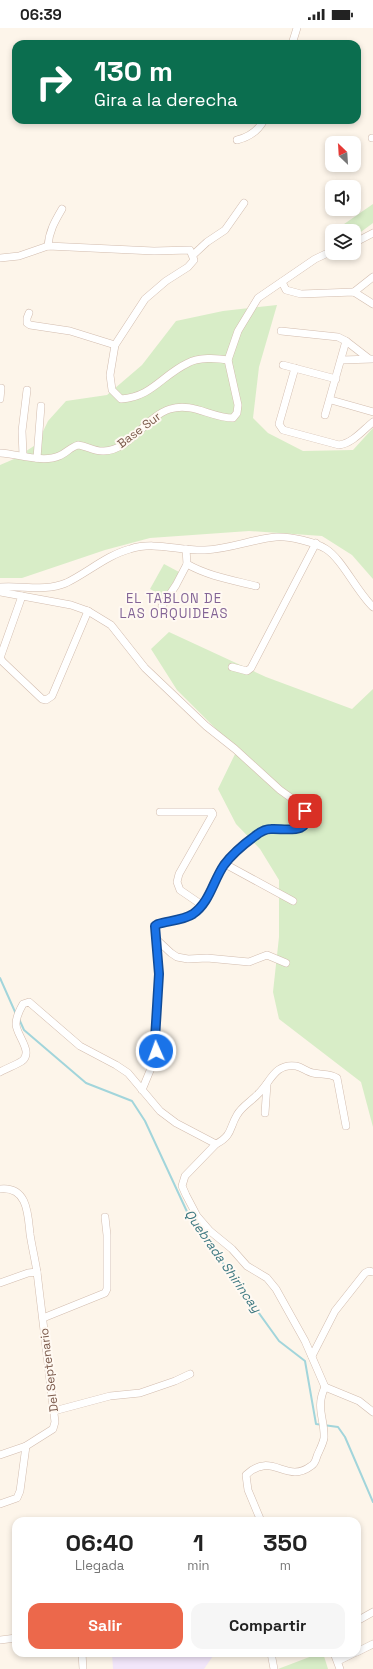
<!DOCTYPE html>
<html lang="es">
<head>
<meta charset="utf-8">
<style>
	body { margin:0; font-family:"Space Grotesk",sans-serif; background:#f6f6f6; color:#222; height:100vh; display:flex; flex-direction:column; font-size:15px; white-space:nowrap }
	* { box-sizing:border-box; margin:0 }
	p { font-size:13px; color:#767676 }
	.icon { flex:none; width:22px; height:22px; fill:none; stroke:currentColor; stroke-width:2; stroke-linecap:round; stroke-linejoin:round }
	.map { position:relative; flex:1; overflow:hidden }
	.sheet { position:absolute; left:12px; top:1489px; width:349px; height:140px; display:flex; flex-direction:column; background:#fff; border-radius:12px; box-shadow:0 2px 6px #0003 }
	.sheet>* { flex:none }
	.top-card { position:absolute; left:12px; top:12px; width:349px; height:84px; border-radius:12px; box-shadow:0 2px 6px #0003; background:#0b6e4f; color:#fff; overflow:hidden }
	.needle { width:26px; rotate:335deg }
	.tools { position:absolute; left:325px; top:108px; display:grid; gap:8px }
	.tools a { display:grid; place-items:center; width:36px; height:36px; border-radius:8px; background:#fff; box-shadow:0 2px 6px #0003; font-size:20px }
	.pin { position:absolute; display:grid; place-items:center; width:34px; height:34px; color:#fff; margin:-17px; border-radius:8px; box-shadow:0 2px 6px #0006 }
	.me { position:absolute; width:44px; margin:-22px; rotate:358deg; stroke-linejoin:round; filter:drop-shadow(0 0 3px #0008) }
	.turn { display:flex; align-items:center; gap:14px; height:84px; padding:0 16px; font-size:18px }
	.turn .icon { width:52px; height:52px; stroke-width:2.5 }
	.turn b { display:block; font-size:28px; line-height:34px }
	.eta { display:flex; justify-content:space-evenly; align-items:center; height:68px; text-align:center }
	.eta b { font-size:24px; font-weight:700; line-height:28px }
	.primary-button { display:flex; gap:8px; margin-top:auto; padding:8px 16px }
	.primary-button a { flex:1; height:46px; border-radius:12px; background:#ec684b; color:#fff; font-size:16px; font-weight:700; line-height:46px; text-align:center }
	.primary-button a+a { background:#f6f6f6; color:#222 }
	.status { display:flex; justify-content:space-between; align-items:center; height:28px; padding:0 20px; background:#fff; direction:ltr }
	.status svg { height:11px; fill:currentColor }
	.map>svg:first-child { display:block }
	.education { fill:#f2e6fa }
	.green { fill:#d8edc7 }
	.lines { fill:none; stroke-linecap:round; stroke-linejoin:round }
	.stream { stroke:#a2d5db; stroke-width:2 }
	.minor-casing { stroke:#d2bcae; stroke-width:8 }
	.minor { stroke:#fff; stroke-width:7 }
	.route-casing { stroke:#114b97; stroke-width:10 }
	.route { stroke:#1a73e8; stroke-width:7 }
	.labels { text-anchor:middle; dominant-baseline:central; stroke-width:4; stroke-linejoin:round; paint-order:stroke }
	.street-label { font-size:12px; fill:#7b5a4b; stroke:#fff9f2 }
	.neighbourhood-label { font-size:13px; letter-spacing:1px; fill:#836496; stroke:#fff9f2 }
	.water-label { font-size:13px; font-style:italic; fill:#3d7880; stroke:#fff9f2 }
</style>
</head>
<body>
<div class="status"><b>06:39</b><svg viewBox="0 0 49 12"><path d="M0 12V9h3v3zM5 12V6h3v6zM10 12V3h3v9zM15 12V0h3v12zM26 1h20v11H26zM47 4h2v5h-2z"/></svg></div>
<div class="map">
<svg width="373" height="1641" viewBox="0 0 373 1641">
	<rect width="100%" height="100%" fill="#fdf5ea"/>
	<polygon class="education" points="112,1625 215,1625 204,1641 113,1641"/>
	<g class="green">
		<polygon points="373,176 373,195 354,209 354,203 334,203"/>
		<polygon points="277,277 259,339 253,390 268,405 303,423 353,422 373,400 373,551 352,527 322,508 249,503 150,510 105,522 22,550 0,550 0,437 14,431 37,416 48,393 66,373 107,367 142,337 176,293 223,283"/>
		<polygon points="164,536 179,544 165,569 150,561"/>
		<polygon points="169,604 266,649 352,681 373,661 373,1099 361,1054 279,991 273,964 279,909 279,852 260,821 236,796 218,761 236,724 224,709 177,662 151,621"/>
		<polygon points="320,1625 323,1625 328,1641 278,1641"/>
	</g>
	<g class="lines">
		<g class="stream">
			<polyline points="0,950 16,986"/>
			<polyline points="19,991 24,1002 86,1055 132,1073 145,1093 189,1188 279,1313 305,1333 316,1396 338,1399 345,1409 373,1474"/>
		</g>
		<g class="minor-casing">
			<g id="minor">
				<polyline points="292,16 297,0"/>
				<polyline points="372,110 373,110"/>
				<path d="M237,112C250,109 258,103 264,92"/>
				<polyline points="354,215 373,205"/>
				<path d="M48,218C49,203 55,193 62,181"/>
				<polyline points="193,227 207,214 225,202 244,175"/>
				<path d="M0,230L19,228L48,218L154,223L190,222L194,232L188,239L166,253L145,271L115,317L110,347L112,362L121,371C152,369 162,347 188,335C198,329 217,330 228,332"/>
				<polyline points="282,254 286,262 301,266 354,264 373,276"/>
				<polyline points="354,264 373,249"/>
				<polyline points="29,285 27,290 27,295 30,297 70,303 115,317"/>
				<polyline points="281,303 338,309 346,313 368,330"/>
				<polyline points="342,332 373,331"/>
				<polyline points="283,337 336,351"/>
				<path d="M295,340L279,396L283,402L339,417C353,415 363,402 373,394"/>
				<polyline points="0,371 1,360"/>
				<polyline points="331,372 373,384"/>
				<polyline points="325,387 346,313"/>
				<path d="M0,425C18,426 43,435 59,428C66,425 71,419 78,417C87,418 95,424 104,423C131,422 145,389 170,381C193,374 211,390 233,390L237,385L238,377L228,332L238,303L258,270L315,231L332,223"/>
				<polyline points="23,427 22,403 27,362"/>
				<polyline points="37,430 41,378"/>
				<path d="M186,521L187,536C208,548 232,552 256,558"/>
				<path d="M0,559C22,557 45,564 66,555C87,545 107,527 130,521C155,513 179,523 205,522C230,521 253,511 276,509C289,508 315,514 326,521C342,531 357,564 373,579"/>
				<path d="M0,564L71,577L88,583L111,597L145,640L206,698L235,721L280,762L301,777L307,788C296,815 279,793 260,804C244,813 226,831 217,848C210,862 207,876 193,886C185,892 168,893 158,896L155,899L159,946L155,1011L156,1023L154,1033L142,1062"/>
				<polyline points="22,568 0,630 3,634 42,671 46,672 52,668 88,583"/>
				<polyline points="162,578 176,557 187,536"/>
				<polyline points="232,639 247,643 251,640 316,515"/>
				<polyline points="160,784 212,784 213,786 179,846 177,854 180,862 202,877"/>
				<polyline points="225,836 293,873"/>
				<polyline points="156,911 171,925 177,929 188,931 207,930 249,934 267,927 286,935"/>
				<path d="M0,1044C7,1040 16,1037 22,1033C34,1024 16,1007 16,996C16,989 19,983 23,976L29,974L80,1018L116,1037L128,1045L160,1083L176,1095L216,1116L185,1148L182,1158L186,1167L197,1188L210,1203L232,1221L247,1238L267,1250L276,1261L305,1313L325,1359"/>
				<polyline points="265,1085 267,1056"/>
				<path d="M216,1116C233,1107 229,1100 237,1087C242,1078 252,1073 259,1065C271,1053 275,1035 296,1038C302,1039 307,1044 313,1045C321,1047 330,1045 337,1050L346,1098"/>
				<path d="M0,1161C28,1158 28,1187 30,1206C32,1219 35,1231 37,1244"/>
				<polyline points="0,1255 28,1245 37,1244 55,1394 53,1401 26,1418 20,1463 17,1470 0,1476"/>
				<polyline points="43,1290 105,1265 107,1261 107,1207 105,1189"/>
				<polyline points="312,1328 335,1283 365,1245 369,1243 373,1244"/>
				<polyline points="325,1359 359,1373 373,1384"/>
				<polyline points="54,1383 110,1368 140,1365 175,1353 190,1346"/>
				<polyline points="0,1427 26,1418"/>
				<path d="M261,1493L248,1462L246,1447C272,1422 286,1457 311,1438C315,1436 316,1432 317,1428C319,1423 323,1416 324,1410C325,1391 315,1380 325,1359"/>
				<polyline points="357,1593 373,1584"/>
				<polyline points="0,1612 16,1610"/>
				<polyline points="357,1624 373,1616"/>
				<polyline points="82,1625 83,1641"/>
				<polyline points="271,1625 274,1641"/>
				<polyline points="334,1625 340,1641"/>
				<polyline points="338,1633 354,1625"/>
			</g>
		</g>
		<use href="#minor" class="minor"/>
	</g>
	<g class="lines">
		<g class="route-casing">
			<path id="route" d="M156,1023L155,1011L159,946L155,898L158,896C168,893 184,892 193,886C210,874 213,853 224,837C232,826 244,816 255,808C260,804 265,801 271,801C284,800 313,808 305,783"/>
		</g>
		<use href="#route" class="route"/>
	</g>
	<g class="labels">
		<g class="street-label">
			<text transform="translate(139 402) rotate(-37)">Base Sur</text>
			<text transform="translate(49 1342) rotate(-97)">Del Septenario</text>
		</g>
		<g class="neighbourhood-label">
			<text x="174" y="570">EL TABLON DE<tspan x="174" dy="15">LAS ORQUIDEAS</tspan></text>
		</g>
		<g class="water-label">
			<text transform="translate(223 1233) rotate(55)">Quebrada Shirincay</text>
		</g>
	</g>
</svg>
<div class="tools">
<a><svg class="needle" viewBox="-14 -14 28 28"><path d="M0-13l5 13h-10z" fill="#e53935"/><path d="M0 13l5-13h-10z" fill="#767676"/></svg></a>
<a><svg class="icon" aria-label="sound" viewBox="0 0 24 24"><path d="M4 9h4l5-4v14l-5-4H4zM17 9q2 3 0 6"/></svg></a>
<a><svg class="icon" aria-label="layers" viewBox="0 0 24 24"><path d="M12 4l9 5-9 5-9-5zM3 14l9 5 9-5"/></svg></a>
</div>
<div class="pin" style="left:305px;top:783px;background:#d93025"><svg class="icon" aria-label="arrive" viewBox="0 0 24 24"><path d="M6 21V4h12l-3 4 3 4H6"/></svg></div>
<svg class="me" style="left:156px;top:1023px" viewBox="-20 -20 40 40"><circle r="17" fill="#1a73e8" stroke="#fff" stroke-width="3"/><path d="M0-11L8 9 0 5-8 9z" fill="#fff"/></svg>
<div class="top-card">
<div class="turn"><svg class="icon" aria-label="right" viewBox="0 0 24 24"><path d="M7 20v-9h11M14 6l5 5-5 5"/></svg><div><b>130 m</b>Gira a la derecha</div></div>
</div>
<section class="sheet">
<div class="eta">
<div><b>06:40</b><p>Llegada</p></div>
<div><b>1</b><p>min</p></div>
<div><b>350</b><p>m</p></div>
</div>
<div class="primary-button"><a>Salir</a><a>Compartir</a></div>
</section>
</div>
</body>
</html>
